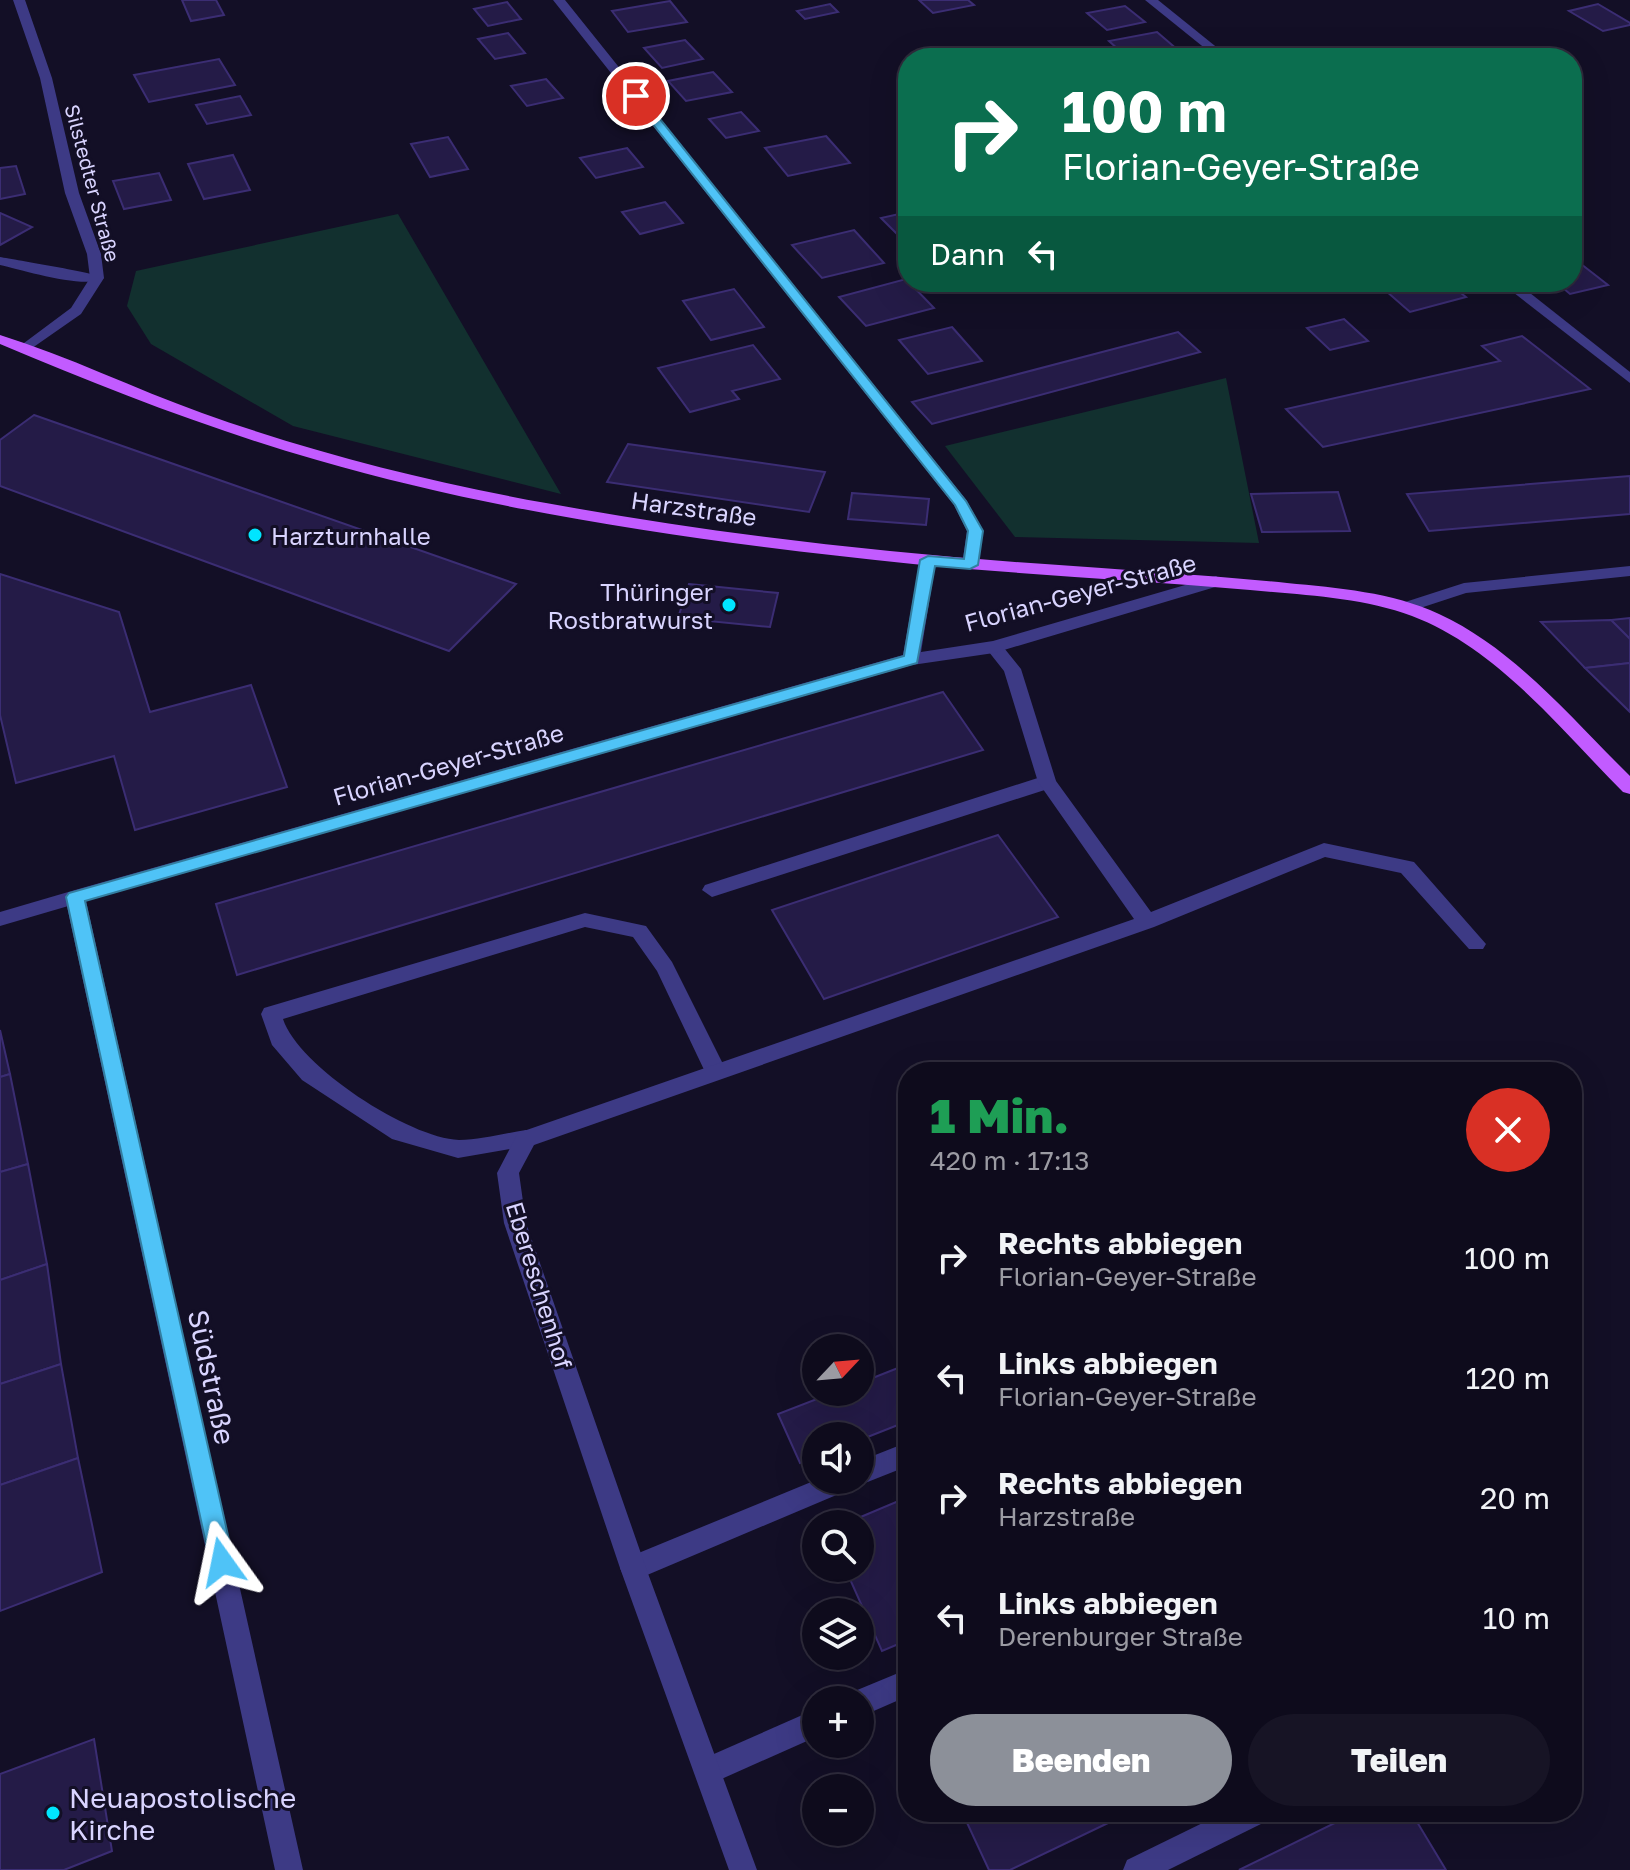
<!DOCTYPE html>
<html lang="de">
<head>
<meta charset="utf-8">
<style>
	body { margin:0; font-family:"Golos Text",sans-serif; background:#171425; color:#f1f3f6; height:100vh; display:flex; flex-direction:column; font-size:30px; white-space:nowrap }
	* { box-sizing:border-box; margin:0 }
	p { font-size:26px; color:#9b9ba3 }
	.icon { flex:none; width:44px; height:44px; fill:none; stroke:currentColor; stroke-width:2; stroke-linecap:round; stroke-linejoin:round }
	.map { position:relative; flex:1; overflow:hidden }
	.sheet { position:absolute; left:898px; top:1062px; width:684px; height:760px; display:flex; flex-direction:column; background:#0e0b1c; border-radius:32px; box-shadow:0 8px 32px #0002,0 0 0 2px #2e2b3b }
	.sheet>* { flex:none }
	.guide { position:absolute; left:898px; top:48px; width:684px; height:244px; border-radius:32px; box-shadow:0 8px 32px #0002,0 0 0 2px #2e2b3b; background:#0b6e4f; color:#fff; overflow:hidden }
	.needle { width:52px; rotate:64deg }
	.controls { position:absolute; left:802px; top:1334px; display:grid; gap:16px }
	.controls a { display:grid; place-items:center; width:72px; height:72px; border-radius:50%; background:#0e0b1c; box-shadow:0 8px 32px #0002,0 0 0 2px #2e2b3b; font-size:40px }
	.pin { position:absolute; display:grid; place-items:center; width:68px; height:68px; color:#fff; margin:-34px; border:4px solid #fff; border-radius:50%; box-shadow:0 2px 8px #0007 }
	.me { position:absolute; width:88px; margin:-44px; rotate:348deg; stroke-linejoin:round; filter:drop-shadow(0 0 6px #0008) }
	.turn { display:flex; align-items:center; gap:28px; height:168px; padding:0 32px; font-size:36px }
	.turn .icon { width:104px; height:104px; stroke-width:2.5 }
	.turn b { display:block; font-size:56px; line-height:68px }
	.then { display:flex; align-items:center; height:76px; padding:0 32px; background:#0003; gap:16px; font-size:30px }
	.round { display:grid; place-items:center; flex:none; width:84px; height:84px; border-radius:42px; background:#171425 }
	.head { display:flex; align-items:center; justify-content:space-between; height:136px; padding:0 32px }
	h1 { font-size:48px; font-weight:800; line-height:60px; color:#1e9e55 }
	.cta { display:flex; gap:16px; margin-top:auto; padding:16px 32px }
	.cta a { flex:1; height:92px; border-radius:48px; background:#8c9099; color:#fff; font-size:32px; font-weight:800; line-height:92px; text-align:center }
	.cta a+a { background:#171425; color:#f1f3f6 }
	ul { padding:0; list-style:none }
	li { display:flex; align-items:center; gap:24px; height:120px; padding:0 32px }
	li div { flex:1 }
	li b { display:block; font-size:30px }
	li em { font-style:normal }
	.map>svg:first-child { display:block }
	.green { fill:#12302f }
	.building { fill:#241b47; stroke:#3b2d73; stroke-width:2 }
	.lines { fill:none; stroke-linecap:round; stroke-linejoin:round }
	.service { fill:#3d3a85; fill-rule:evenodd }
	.minor { fill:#3d3a85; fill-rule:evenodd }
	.tertiary { fill:#3d3a85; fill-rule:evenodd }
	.primary { fill:#c25bff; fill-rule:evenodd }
	.route { fill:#4fc3f7; stroke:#337fa1; stroke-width:2 }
	.poi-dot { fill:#00e5ff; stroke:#130f26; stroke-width:3 }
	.labels { text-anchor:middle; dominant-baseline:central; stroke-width:6; stroke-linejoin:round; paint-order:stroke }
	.far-street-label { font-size:20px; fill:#d9d4ff; stroke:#130f26 }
	.street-label { font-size:24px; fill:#d9d4ff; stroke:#130f26 }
	.poi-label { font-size:24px; fill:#d9d4ff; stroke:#130f26; text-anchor:start }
	.near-street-label { font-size:28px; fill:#d9d4ff; stroke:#130f26 }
	.near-poi-label { font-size:28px; fill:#d9d4ff; stroke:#130f26; text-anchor:start }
</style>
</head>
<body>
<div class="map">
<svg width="1630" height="1870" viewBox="0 0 1630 1870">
	<rect width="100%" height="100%" fill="#130f26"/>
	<g class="green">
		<polygon points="398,214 561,494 293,426 151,344 127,306 136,271"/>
		<polygon points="1226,378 1259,543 1015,537 945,446"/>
	</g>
	<g class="building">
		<polygon points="182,0 216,0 224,15 191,21"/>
		<polygon points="919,0 968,0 974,5 933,13"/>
		<polygon points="670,1 687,22 628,32 612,11"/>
		<polygon points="507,2 521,19 488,26 474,9"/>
		<polygon points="830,4 838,12 805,19 797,11"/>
		<polygon points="1598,4 1630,23 1630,25 1603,31 1569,11"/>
		<polygon points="1125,6 1145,22 1107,30 1087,13"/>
		<polygon points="1157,32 1186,57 1128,58 1109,41"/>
		<polygon points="508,33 525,53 495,59 478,39"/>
		<polygon points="685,40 703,59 662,68 644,48"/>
		<polygon points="219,59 235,85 149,102 134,75"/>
		<polygon points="713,72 732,92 686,101 668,81"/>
		<polygon points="546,79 563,98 527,106 511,86"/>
		<polygon points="240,96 251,115 207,124 196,105"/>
		<polygon points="741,112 759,131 726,138 709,119"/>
		<polygon points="826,136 850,163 788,176 765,148"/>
		<polygon points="448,137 468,169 430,177 411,144"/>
		<polygon points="627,148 643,167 596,178 580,158"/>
		<polygon points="233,155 250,190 204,199 188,164"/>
		<polygon points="16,166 25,194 0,199 0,168"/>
		<polygon points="159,173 171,200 124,209 113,181"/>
		<polygon points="665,202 683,223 640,234 622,212"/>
		<polygon points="908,212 908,244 907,244 881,218"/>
		<polygon points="0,213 32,227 0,245"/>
		<polygon points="854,230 884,263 822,278 792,245"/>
		<polygon points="1572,257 1608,285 1570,294 1556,282 1572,282"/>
		<polygon points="906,279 934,308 866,326 839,297"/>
		<polygon points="1387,282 1447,282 1466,297 1410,312 1378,284"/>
		<polygon points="734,289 764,327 711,340 683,301"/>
		<polygon points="1344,319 1368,341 1330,350 1307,328"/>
		<polygon points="952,327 982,361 928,374 899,340"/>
		<polygon points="1178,332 1200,352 932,424 912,402"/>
		<polygon points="1522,336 1590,389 1323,447 1286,409 1500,361 1482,346"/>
		<polygon points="753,345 780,379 732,391 739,399 690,412 658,368"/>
		<polygon points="34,415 516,584 449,651 0,486 0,440"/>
		<polygon points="628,444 825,472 809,512 607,482"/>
		<polygon points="1630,476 1630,514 1429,531 1407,494"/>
		<polygon points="1338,492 1350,531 1262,532 1251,494"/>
		<polygon points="852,493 929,499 926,525 848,519"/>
		<polygon points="0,574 119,612 150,712 251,685 287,787 135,830 114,756 16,783 0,715"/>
		<polygon points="689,584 778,593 770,627 678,618"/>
		<polygon points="1630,618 1630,639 1611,620"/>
		<polygon points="1611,620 1630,639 1630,663 1585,668 1541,622"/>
		<polygon points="1630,663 1630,712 1585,668"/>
		<polygon points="943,692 983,750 237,975 216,904"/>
		<polygon points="998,835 1058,917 824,999 772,910"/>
		<polygon points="0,1030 10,1074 0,1077"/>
		<polygon points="10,1074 28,1164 0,1172 0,1077"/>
		<polygon points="28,1164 47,1264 0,1280 0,1172"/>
		<polygon points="47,1264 61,1364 0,1384 0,1280"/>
		<polygon points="61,1364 78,1458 0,1485 0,1384"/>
		<polygon points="908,1364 908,1421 860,1440 860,1436 816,1436 816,1457 800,1463 778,1414 835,1392 860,1392 860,1383"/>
		<polygon points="78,1458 102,1572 0,1611 0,1485"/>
		<polygon points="908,1497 908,1640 882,1651 845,1568 860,1568 860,1524 844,1524"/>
		<polygon points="94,1739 112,1851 64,1870 0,1870 0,1774"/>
		<polygon points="962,1812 1131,1812 1010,1870 989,1870"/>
		<polygon points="1357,1812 1411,1812 1446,1870 1239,1870"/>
	</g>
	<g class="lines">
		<g class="service">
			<path d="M0,257C16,260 97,273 104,278C87,290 22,270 0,265Z"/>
			<polygon points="1047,775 1054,777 1056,782 1054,787 712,897 702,890 705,885"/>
			<path d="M585,913L646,926L672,962L726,1070L723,1076H707L657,971L633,937L585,927L283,1019C298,1066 409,1138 459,1140C480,1140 505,1133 526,1130L534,1133L537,1139L534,1145L458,1158L392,1139L302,1080L272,1045L261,1014L264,1008Z"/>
			<polygon points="908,1442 908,1466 860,1485 855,1483 853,1488 633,1581 624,1577 620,1568 624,1559 816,1480 860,1480 860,1461"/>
			<polygon points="908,1669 908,1696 860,1717 860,1700 848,1700 850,1693"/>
			<polygon points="816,1709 816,1737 708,1785 698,1781 694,1771 698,1761"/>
			<polygon points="1225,1812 1269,1812 1265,1822 1168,1870 1123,1870 1127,1860"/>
		</g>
		<g class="minor">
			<polygon points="13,0 25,0 52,78 79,193 101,254 104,278 81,314 25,353 20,352 20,346 71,308 90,278 87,254 65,193 40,78"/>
			<polygon points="553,0 565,0 967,501 983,531 976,569 964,569 962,565 967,531 954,505"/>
			<polygon points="1145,0 1158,0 1230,58 1217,58"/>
			<polygon points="1500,282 1516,282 1630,372 1630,383"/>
			<polygon points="994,641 1000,643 1021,669 1056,781 1151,912 1324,843 1414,862 1486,944 1483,949 1469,949 1401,873 1325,857 1154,927 534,1145 519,1173 526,1223 646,1568 757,1870 729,1870 620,1568 504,1223 497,1173 518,1133 1134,919 1038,782 1004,671 985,647"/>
			<polygon points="75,890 82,892 85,897 82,902 0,926 0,912"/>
		</g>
		<g class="tertiary">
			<polygon points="928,555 936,560 921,652 993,641 1216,576 1224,581 1222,585 994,653 912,665 86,901 303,1870 275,1870 65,897 75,890 903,655 920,560"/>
			<polygon points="1630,566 1630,576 1466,593 1405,613 1396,608 1399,604 1464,583"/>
		</g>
		<path class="primary" d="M0,335C68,356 135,389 202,413C314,453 429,482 546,503C710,533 878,553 1045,564C1125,570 1206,575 1287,583C1338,588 1392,592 1439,614C1515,649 1572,719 1630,776V794L1623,792C1560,729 1497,648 1412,616C1361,597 1303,595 1250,590C1138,580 1025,575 913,564C713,543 511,516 317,460C209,429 104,388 0,344Z"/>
	</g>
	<polygon class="route" points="632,94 640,94 966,501 983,531 978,565 970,569 935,566 917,663 85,901 234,1562 230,1570 222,1573 214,1570 210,1562 66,897 69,893 904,656 920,560 928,556 964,559 968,531 955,505 632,98"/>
	<g class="poi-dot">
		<circle cx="255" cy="535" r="8"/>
		<circle cx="729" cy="605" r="8"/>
		<circle cx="53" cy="1813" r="8"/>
	</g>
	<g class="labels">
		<g class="far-street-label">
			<text transform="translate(93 183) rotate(75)">Silstedter Straße</text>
		</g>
		<g class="street-label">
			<text transform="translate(694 508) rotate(8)">Harzstraße</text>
			<text transform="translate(1080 592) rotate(-15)">Florian-Geyer-Straße</text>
			<text transform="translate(448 764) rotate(-16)">Florian-Geyer-Straße</text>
			<text transform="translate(540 1285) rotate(73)">Ebereschenhof</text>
		</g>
		<g class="poi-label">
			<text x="271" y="535">Harzturnhalle</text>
			<text x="713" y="591" text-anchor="end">Thüringer<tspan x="713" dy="28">Rostbratwurst</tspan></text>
		</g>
		<g class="near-street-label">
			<text transform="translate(212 1377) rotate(78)">Südstraße</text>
		</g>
		<g class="near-poi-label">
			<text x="69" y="1797">Neuapostolische<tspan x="69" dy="32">Kirche</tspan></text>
		</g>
	</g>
</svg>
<div class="controls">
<a><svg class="needle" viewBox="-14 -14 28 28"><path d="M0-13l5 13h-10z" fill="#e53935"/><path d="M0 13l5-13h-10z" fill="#9b9ba3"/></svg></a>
<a><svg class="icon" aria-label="sound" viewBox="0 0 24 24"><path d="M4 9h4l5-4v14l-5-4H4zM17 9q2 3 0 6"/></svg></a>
<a><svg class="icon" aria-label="search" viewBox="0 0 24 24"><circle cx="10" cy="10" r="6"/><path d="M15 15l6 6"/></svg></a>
<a><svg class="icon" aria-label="layers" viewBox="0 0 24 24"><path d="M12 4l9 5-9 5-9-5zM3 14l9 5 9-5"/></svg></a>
<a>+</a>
<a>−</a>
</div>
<div class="pin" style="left:636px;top:96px;background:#d93025"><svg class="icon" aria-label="arrive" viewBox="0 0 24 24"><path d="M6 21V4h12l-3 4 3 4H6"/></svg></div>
<svg class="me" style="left:222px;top:1562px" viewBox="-20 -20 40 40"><path d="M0-17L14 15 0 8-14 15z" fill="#4fc3f7" stroke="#fff" stroke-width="4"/></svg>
<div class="guide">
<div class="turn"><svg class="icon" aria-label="right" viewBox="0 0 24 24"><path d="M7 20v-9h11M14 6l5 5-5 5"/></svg><div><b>100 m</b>Florian-Geyer-Straße</div></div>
<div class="then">Dann<svg class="icon" aria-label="left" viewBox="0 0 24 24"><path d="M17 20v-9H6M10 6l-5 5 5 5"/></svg></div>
</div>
<section class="sheet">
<div class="head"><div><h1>1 Min.</h1><p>420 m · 17:13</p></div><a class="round" style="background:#d93025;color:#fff"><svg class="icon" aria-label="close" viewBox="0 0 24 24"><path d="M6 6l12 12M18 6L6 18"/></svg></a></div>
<ul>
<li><svg class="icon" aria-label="right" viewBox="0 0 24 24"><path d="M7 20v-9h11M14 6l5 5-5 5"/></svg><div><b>Rechts abbiegen</b><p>Florian-Geyer-Straße</p></div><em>100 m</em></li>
<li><svg class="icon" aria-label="left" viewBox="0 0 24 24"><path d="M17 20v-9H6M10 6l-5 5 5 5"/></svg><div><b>Links abbiegen</b><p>Florian-Geyer-Straße</p></div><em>120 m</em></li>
<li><svg class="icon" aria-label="right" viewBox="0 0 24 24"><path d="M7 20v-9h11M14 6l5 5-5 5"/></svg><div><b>Rechts abbiegen</b><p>Harzstraße</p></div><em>20 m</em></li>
<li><svg class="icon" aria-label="left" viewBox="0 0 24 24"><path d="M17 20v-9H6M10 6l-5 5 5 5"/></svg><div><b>Links abbiegen</b><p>Derenburger Straße</p></div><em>10 m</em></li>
</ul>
<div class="cta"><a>Beenden</a><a>Teilen</a></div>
</section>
</div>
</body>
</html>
